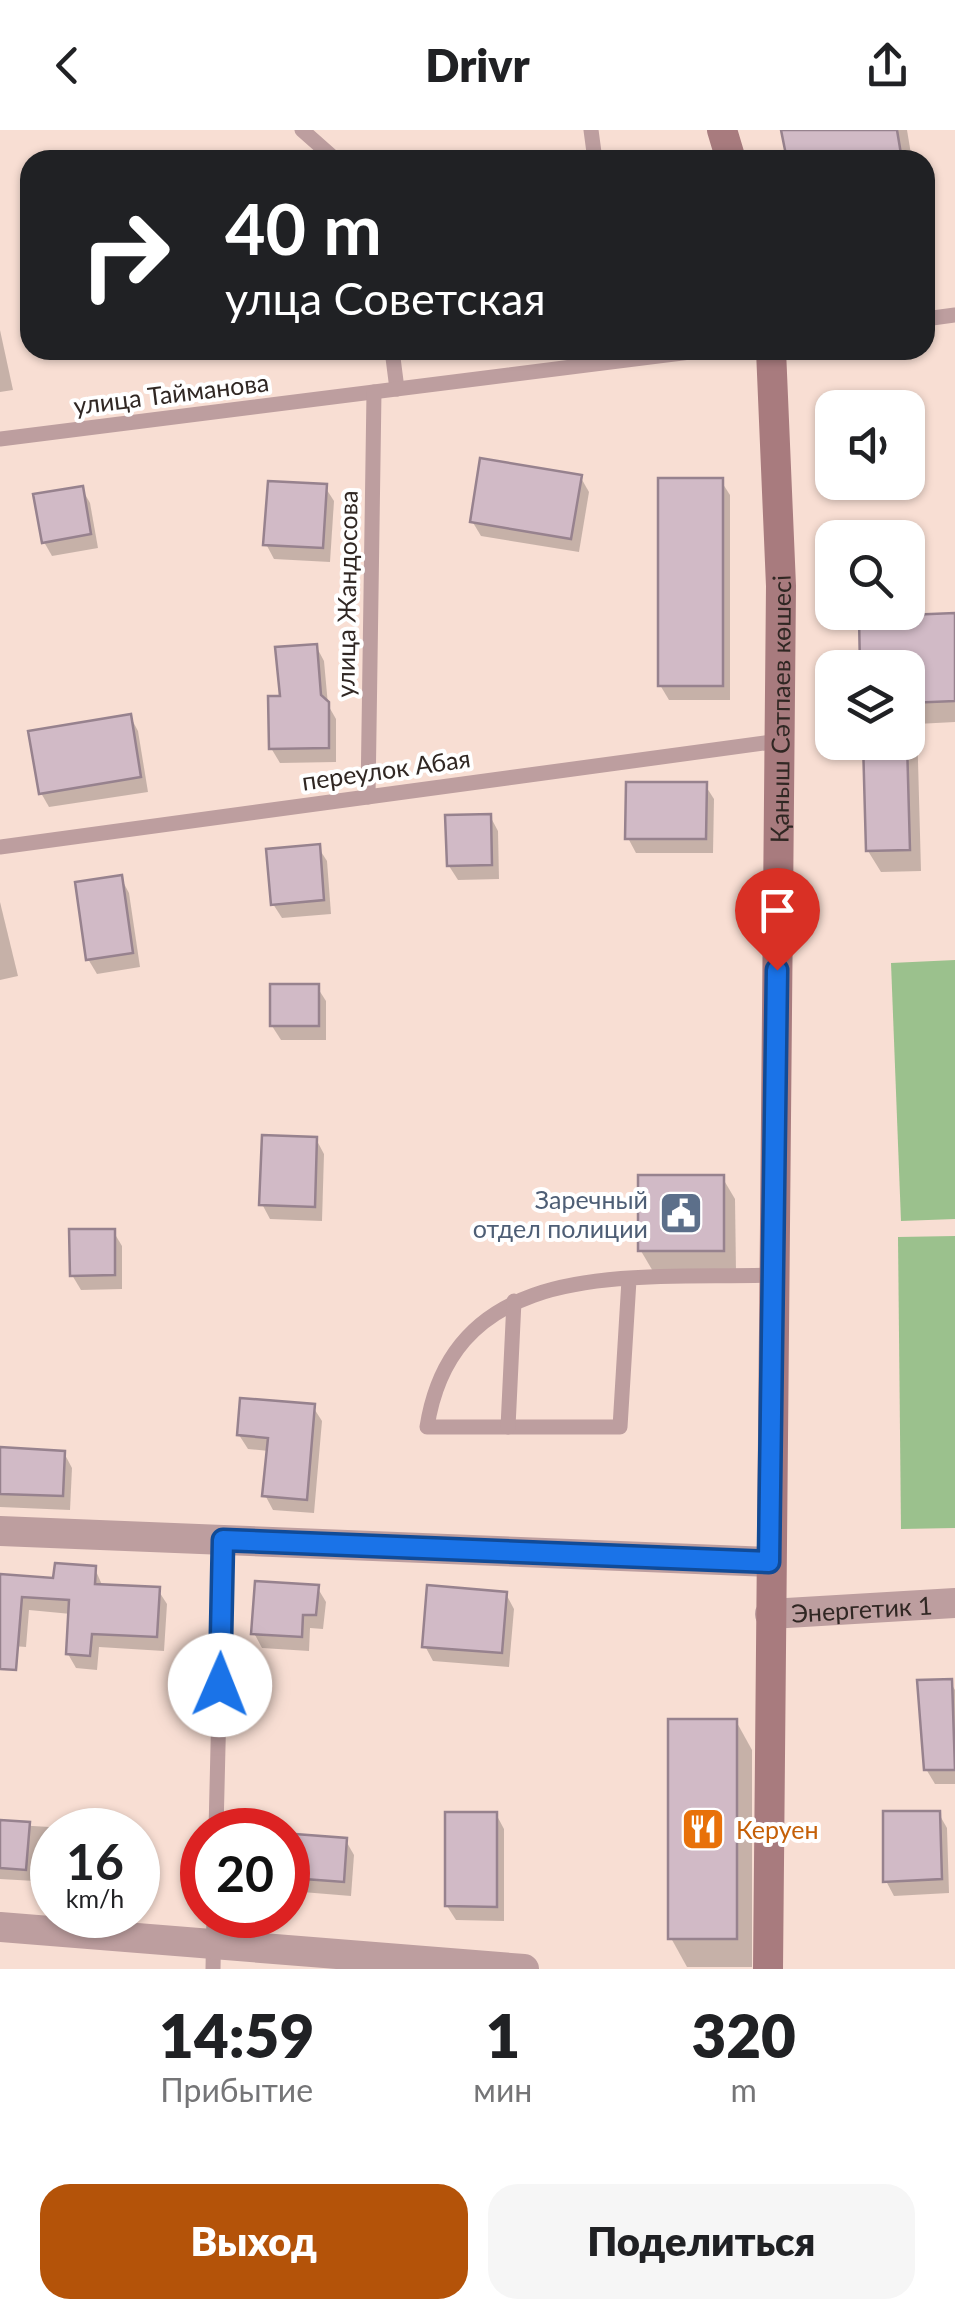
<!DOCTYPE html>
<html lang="ru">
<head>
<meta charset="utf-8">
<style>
	body { margin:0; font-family:Lato,sans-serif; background:#f6f6f6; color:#202124; height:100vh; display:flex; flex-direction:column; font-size:38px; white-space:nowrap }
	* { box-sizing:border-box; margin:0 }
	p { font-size:32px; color:#757577 }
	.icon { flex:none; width:55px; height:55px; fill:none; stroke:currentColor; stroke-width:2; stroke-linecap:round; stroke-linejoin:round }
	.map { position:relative; height:1839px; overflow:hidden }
	.side { display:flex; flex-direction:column; background:#fff; flex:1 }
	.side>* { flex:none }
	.banner { position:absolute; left:20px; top:20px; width:915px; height:210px; border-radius:30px; box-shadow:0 2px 8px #0004; background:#202124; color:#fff; overflow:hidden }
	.controls { position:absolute; left:815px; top:260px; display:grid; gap:20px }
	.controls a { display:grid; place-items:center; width:110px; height:110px; border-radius:20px; background:#fff; box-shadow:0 2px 8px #0004; font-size:50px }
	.speed { position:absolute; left:30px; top:1678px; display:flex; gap:20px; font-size:50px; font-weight:700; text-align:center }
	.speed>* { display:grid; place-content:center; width:130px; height:130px; border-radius:50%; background:#fff; box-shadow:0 2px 8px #0004; line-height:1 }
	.speed small { font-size:25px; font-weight:400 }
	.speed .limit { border:15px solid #d22; background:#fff; color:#111 }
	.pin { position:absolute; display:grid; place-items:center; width:85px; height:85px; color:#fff; margin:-102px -42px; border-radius:50% 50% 50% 0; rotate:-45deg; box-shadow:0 0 10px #0007 }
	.pin .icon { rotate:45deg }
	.me { position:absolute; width:110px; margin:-55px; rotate:1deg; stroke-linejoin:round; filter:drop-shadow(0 0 8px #0008) }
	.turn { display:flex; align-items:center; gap:35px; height:210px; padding:0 40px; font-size:45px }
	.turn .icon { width:130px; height:130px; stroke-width:2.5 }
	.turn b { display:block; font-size:70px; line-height:85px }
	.eta { display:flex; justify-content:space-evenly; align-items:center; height:170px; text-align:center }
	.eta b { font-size:60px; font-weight:800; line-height:70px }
	.cta { display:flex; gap:20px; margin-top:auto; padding:20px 40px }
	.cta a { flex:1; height:115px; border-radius:30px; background:#b45309; color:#fff; font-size:40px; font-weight:800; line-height:115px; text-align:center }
	.cta a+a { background:#f6f6f6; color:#202124 }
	header { display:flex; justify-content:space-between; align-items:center; height:130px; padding:0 40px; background:#fff; font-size:45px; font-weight:800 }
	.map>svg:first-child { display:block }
	.green { fill:#9bc18d }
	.shadow { fill:#0003 }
	.building { fill:#d1bac6; stroke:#97828e; stroke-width:2.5 }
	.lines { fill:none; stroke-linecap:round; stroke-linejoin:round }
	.lane { stroke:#bd9e9f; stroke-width:15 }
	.street { stroke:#bd9e9f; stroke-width:30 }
	.secondary { stroke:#a87b7e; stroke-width:30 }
	.route-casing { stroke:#114b97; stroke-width:25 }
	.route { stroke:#1a73e8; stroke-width:18 }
	.labels { text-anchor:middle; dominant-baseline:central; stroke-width:8; stroke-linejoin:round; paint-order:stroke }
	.street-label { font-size:25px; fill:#302723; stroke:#fff }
	.service-label { font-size:25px; fill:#4e5e75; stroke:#fff; text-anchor:end }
	.food-label { font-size:25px; fill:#c56008; stroke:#fff; text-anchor:start }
</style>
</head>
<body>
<header><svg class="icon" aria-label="back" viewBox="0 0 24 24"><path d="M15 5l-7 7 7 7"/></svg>Drivr<svg class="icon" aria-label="share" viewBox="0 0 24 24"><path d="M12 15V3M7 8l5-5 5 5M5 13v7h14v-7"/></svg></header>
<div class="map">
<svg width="955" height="1839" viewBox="0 0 955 1839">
	<rect width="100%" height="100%" fill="#f8ded3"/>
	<g class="green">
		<polygon points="955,830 955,1089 901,1091 891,833"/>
		<polygon points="955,1106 955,1398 901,1399 898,1107"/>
	</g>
	<g class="shadow">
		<polygon points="784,0 907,0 912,30 789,30"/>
		<polygon points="925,103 930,134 925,135"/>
		<polygon points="0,200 13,260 0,262"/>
		<polygon points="581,348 589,362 579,422 481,406 472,391"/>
		<polygon points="721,351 730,365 730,570 669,570 660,555"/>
		<polygon points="325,357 334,371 330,432 274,429 266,414"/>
		<polygon points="82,359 90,373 98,418 52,426 44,412"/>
		<polygon points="955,486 955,592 917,594 921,741 881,742 868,721 865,612 908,612 908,538"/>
		<polygon points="316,516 324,531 328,575 336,589 336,632 280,633 271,618 282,569"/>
		<polygon points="130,586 138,601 148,662 49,677 41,663"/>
		<polygon points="705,655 714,669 713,723 636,723 628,708"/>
		<polygon points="490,686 498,701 499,749 458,750 449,736"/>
		<polygon points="318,717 327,731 331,784 282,788 273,774"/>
		<polygon points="121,748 129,763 140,837 97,844 88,829"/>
		<polygon points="0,772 18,846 0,850"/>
		<polygon points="317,857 326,871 326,910 281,910 272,896"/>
		<polygon points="316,1009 324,1024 322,1091 270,1089 262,1074"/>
		<polygon points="722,1047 735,1069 736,1142 654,1143 641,1121"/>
		<polygon points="113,1101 122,1116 122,1159 81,1160 72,1145"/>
		<polygon points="313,1277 322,1291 314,1383 273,1380 265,1365 269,1321 248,1319 239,1305"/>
		<polygon points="0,1320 64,1323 72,1338 70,1380 0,1377"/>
		<polygon points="95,1439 103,1457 158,1460 167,1474 164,1521 99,1517 97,1540 76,1538 68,1524 71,1484 29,1480 26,1517 0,1515 0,1447 56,1451"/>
		<polygon points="317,1457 326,1472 323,1499 310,1498 309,1521 262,1518 254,1503"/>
		<polygon points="506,1464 514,1479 509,1537 433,1531 425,1516"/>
		<polygon points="950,1552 955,1560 955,1654 935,1654 926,1639"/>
		<polygon points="736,1591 752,1620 752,1837 687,1837 671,1808"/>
		<polygon points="496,1684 504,1699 504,1791 456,1790 447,1776"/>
		<polygon points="939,1684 947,1698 949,1763 894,1766 886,1751"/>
		<polygon points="0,1694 99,1700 52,1700 52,1752 0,1749"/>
		<polygon points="138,1702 150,1717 146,1762 138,1761"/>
		<polygon points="346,1711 354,1725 351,1766 302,1762 294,1747"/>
	</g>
	<g class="building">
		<polygon points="781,0 897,0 902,30 787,30"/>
		<polygon points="480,328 582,345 571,409 470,392"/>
		<rect x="658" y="348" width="65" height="208"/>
		<polygon points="268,351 327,354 323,418 263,415"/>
		<polygon points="83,356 91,404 42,413 33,364"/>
		<polygon points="955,483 955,571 908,573 908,538 860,538 859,487"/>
		<polygon points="317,514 321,565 329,572 329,618 269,619 268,566 280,566 275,517"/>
		<polygon points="131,584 141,647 39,664 28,601"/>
		<polygon points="863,612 907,612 910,720 866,721"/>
		<polygon points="626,652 707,652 706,709 625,709"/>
		<polygon points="491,684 492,735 447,736 445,685"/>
		<polygon points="320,714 324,770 271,775 266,719"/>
		<polygon points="122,745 133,823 86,830 75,752"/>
		<rect x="270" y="854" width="49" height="42"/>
		<polygon points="262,1005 317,1007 315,1077 259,1075"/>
		<rect x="638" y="1045" width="86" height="76"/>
		<polygon points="69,1099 115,1099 115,1145 70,1146"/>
		<polygon points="240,1268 315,1274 307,1370 262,1366 268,1308 237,1305"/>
		<polygon points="0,1317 65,1321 63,1366 0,1364"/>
		<polygon points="55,1433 96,1436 95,1454 160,1457 157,1507 92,1504 90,1526 66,1524 69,1470 22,1467 16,1540 0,1539 0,1444 53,1448"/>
		<polygon points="255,1451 319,1455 316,1485 303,1485 302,1507 251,1504"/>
		<polygon points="427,1455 507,1462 502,1523 422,1517"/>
		<polygon points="952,1549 955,1640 924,1640 917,1550"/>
		<rect x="668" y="1589" width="69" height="220"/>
		<polygon points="883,1681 940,1681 942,1749 883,1752"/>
		<polygon points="445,1682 497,1682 497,1777 445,1776"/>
		<polygon points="0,1690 30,1692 26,1740 0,1738"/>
		<polygon points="295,1704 347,1708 344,1752 291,1748"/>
	</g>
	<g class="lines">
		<g class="lane">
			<polyline points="302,0 336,30"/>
			<polyline points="591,0 595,30"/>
			<polyline points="925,189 955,185"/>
			<polyline points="392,220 397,259"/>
			<polyline points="0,309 706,220"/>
			<polyline points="368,667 374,262"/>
			<polyline points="0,717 779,611"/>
			<path d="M629,1150L620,1297H427C454,1123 639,1150 773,1145"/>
			<polyline points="508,1297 514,1171"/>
			<polyline points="216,1700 223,1410"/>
			<polyline points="213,1839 214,1785"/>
		</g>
		<g class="street">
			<polyline points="0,1401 769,1432"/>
			<path id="s1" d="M770,1484L955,1473"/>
			<polyline points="0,1797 524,1839"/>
		</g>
		<g class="secondary">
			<polyline points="722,0 731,30"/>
			<path id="s2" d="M768,1839L781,456L771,220"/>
		</g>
	</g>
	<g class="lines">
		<g class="route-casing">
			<polyline id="route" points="220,1555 223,1410 769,1432 777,840"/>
		</g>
		<use href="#route" class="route"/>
	</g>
	<defs>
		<g id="civic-square" transform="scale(2.25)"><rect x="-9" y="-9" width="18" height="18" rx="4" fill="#5c6f8a" stroke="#fff"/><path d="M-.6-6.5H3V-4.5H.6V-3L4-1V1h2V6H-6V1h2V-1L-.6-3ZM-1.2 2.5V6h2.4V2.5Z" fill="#fff"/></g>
		<g id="restaurant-square" transform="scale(2.25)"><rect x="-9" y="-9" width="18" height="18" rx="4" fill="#e8710a" stroke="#fff"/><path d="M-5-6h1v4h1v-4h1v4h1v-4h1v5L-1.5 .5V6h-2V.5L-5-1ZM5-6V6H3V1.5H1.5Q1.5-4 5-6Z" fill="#fff"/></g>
	</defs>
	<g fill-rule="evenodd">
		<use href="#civic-square" x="681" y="1083"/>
		<use href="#restaurant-square" x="703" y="1699"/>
	</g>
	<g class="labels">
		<g class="street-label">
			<text transform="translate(171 263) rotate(-7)">улица Тайманова</text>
			<text transform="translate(346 464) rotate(-89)">улица Жандосова</text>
			<text stroke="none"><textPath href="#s2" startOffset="1260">Қаныш Сәтпаев көшесі</textPath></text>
			<text transform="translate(386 639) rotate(-8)">переулок Абая</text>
			<text stroke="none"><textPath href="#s1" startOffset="92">Энергетик 1</textPath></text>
		</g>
		<g class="service-label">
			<text x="648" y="1069">Заречный<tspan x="648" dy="29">отдел полиции</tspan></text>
		</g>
		<g class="food-label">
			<text x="736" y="1699">Керуен</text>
		</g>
	</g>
</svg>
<div class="controls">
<a><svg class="icon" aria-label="sound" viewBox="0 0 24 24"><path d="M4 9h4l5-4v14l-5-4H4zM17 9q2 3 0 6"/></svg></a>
<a><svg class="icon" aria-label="search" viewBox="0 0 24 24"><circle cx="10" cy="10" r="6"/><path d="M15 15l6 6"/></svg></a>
<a><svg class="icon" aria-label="layers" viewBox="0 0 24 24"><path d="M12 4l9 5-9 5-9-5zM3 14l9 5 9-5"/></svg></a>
</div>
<div class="speed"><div>16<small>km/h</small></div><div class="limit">20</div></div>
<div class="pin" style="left:777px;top:840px;background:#d93025"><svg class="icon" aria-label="arrive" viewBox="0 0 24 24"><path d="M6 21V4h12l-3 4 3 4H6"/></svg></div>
<svg class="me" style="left:220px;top:1555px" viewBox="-20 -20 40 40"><circle r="19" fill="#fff"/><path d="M0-13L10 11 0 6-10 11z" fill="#1a73e8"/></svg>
<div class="banner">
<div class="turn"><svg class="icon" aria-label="right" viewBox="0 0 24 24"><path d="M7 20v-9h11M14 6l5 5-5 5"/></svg><div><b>40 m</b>улца Советская</div></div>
</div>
</div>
<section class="side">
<div class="eta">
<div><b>14:59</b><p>Прибытие</p></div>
<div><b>1</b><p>мин</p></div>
<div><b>320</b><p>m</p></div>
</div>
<div class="cta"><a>Выход</a><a>Поделиться</a></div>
</section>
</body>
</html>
